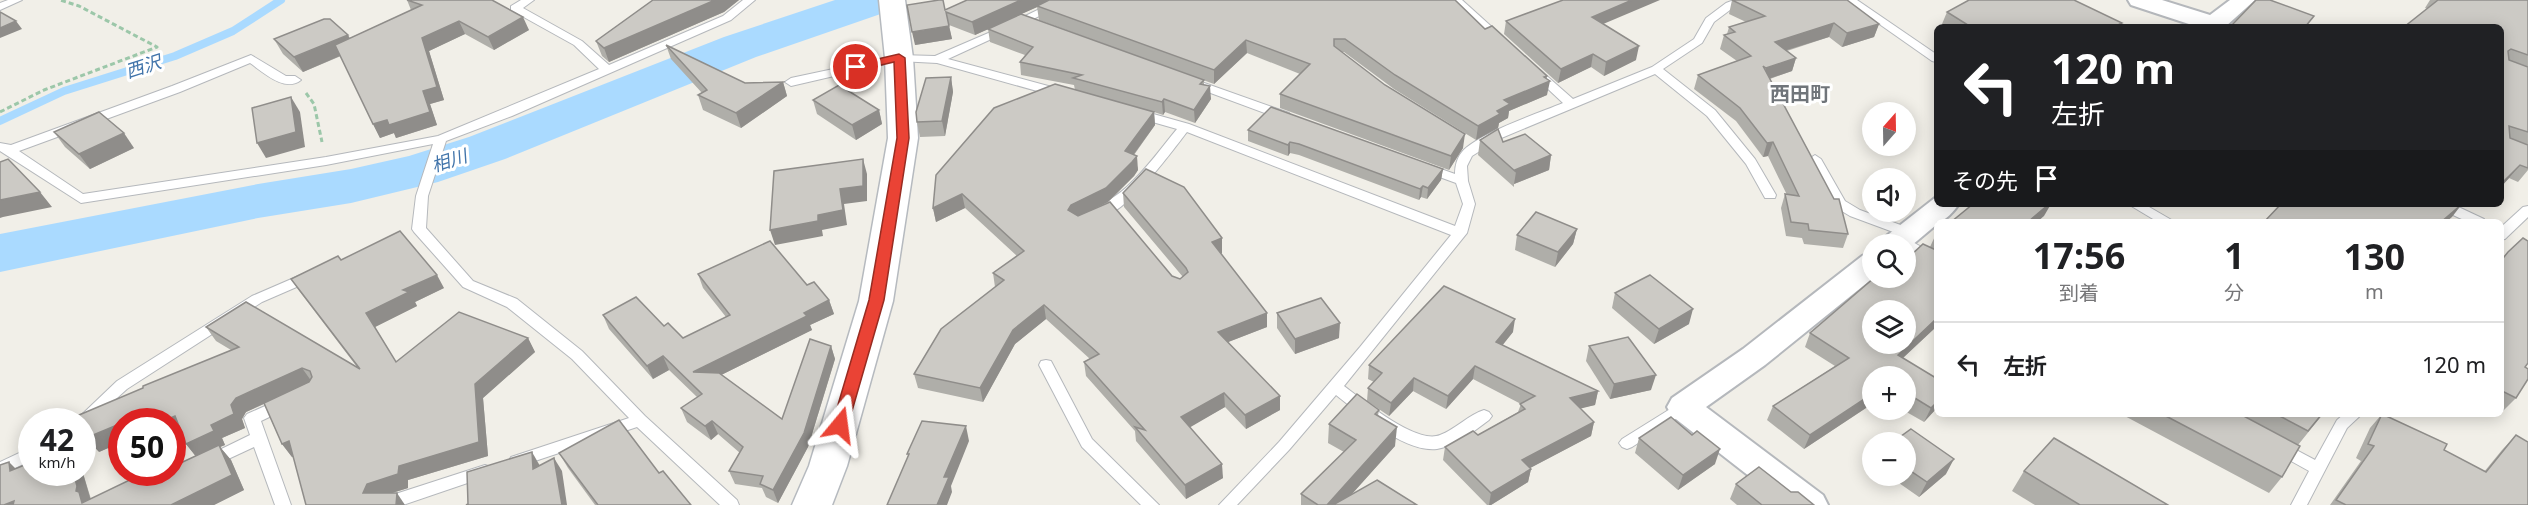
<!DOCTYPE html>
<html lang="ja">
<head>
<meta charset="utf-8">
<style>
	body { margin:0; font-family:"Noto Sans","Noto Sans JP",sans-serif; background:#f6f6f6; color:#202124; height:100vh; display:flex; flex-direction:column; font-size:22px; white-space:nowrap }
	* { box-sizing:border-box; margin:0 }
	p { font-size:20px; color:#757577 }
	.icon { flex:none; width:33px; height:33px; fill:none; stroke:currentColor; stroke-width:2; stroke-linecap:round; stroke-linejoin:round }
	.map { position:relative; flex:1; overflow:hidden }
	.side { position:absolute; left:1934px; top:219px; width:570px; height:198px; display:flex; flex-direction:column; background:#fff; border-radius:9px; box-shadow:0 3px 15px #0003 }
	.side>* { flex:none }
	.hud { position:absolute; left:1934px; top:24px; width:570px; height:183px; border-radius:9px; box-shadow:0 3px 15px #0003; background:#202124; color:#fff; overflow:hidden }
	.needle { width:39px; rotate:20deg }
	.fabs { position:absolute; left:1862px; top:102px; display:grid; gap:12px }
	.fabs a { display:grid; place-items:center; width:54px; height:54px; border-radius:50%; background:#fff; box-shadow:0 3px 15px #0003; font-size:30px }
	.speed { position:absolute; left:18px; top:408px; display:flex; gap:12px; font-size:30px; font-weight:700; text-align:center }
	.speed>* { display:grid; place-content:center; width:78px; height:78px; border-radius:50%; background:#fff; box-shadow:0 3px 15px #0003; line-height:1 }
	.speed small { font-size:15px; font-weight:400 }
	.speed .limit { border:9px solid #d22; background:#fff; color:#111 }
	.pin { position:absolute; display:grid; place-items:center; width:51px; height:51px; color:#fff; margin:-26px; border:3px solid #fff; border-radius:50%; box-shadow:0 2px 6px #0007 }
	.me { position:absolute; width:66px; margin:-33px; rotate:16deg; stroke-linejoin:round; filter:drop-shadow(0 0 4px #0008) }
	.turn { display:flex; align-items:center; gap:21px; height:126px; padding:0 18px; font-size:27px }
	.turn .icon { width:78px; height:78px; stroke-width:2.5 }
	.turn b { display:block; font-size:42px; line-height:51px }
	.then { display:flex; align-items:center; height:57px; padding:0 18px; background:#0003; gap:12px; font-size:22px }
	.eta { display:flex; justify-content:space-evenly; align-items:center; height:102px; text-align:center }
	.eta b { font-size:36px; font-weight:700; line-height:42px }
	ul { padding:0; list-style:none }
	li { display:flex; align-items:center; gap:18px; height:84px; padding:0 18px; border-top:2px solid #e0e0e0 }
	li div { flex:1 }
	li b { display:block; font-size:22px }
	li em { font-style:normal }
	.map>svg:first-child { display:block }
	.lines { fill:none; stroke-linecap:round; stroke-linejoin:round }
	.stream { stroke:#aadaff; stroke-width:8 }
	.river { fill:#aadaff; fill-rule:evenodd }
	.service-casing { stroke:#b5b8bc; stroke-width:2 }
	.minor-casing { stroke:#b5b8bc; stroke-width:4 }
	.secondary-casing { stroke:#b6babf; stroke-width:3 }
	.path { stroke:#9cc7a9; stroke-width:3; stroke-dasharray:5 3; stroke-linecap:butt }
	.service { fill:#fff; fill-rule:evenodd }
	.minor { fill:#fff; fill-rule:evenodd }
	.secondary { fill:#fff; fill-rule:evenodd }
	.wall { fill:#afaea9 }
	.shaded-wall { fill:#8f8d8a }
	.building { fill:#cccac5; stroke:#8f8d8a; stroke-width:1.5; fill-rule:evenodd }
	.route { fill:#ea4335; stroke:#982c22; stroke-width:1.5 }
	.labels { text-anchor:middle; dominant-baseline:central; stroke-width:6; stroke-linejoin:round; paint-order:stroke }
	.water-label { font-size:18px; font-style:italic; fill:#4174aa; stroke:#fff }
	.quarter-label { font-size:20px; font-weight:bold; fill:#70757a; stroke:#fff }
</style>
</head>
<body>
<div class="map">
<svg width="2528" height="505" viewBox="0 0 2528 505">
	<rect width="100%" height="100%" fill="#f1efe8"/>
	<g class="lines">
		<polyline class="stream" points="0,121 64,91 175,56 233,31 281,0"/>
		<polygon class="river" points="835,0 901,0 895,9 756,57 505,159 438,182 351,203 258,218 0,272 0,234 258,184 351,169 409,156 469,137 724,37"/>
		<g class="service-casing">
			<g id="service">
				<polygon points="8,0 22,0 0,10 0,3"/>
				<path d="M521,0H534L523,8L582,41L609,65L723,16L743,0H755L731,20L512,116L446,141L428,196L426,228L473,281L517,299L582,351L645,416L737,500L739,505H720L637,427L517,467L511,465L509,461L511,457L629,418L572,359L507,307L463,287L414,232L412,229L416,196L433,144L326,165L81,203L0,151V143L11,145L172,86L251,55L286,76H295L301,80C285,93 263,72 250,63L180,92L19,151L83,194L326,157L438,136L599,69L574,45L511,10V6Z"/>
				<polygon points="1058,0 1072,0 1027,22 1023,23 1017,20"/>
				<polygon points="1451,0 1462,0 1503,37 1503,41 1495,41"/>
				<path d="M1734,0H1749L1734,7L1714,22L1702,43L1663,69L1715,110L1755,159L1776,195L1775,198H1765L1746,164L1707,116L1655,74L1499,139L1472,156L1467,166L1468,181L1475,204L1467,233L1344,386C1363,400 1416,445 1440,435C1456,429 1468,415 1484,410L1489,412L1492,416L1489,420C1474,431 1456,446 1437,449C1405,453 1359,413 1336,395L1289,450L1237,505H1219L1279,442L1360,347L1451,235L1187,132C1172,151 1120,224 1094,217L1092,214C1100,204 1120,195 1130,184C1148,167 1162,147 1177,129L1135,117L1133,114L1135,111L1139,110L1189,124L1455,226L1463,204L1456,183L1423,171L1421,168L1427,164L1455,174C1455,166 1457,158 1462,152C1477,134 1539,113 1563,103L1532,74L1530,72L1532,70H1540L1573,99L1652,67L1694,39L1706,18L1726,3Z"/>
				<polygon points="1845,0 1857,0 1936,54 1936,62 1932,61"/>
				<polygon points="1007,25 1011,26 1011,30 948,59 1063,90 1065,93 1063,96 1055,96 937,63 899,61 791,86 785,82 791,78 899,55 935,56"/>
				<polygon points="1193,79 1289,113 1291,116 1289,119 1281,119 1189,85 1187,83"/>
				<polygon points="1815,155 1821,159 1845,201 1860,210 1914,230 1916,233 1914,236 1904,236 1850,216 1835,207 1809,159"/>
				<polygon points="2128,204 2144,204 2175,222 2158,222"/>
				<polygon points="2435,204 2452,204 2484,219 2486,222 2468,222 2436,207"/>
				<polygon points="2528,206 2528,217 2505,239 2500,240 2500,228 2523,207"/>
				<polygon points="1900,235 1936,255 1936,266 1905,249 1905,244 1895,243 1893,240"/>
				<polygon points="310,271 315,273 317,276 315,279 262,302 127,389 86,426 82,427 82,422 74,422 117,381 252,296"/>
				<polygon points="1046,360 1051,361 1092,439 1159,505 1141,505 1082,447 1039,365 1041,361"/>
				<polygon points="283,398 288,400 291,404 288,408 261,421 291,505 275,505 254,447 211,467 205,465 203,461 205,457 250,435 244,418 247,414"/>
				<polygon points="1683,401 1688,403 1691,407 1688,411 1632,447 1627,449 1622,447 1619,443 1622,439"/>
				<polygon points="2344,414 2362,414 2347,428 2307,505 2291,505 2309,471 2273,451 2270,447 2273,443 2278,441 2283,443 2315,460 2337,420"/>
				<polygon points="32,447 32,460 0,475 0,462"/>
				<polygon points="485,465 491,467 493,471 491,475 403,505 375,505 377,500"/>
			</g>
		</g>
		<g class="minor-casing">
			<g id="minor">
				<polygon points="2128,0 2162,0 2210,15 2230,0 2255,0 2225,27 2198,27 2131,5"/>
				<path d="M1936,197V204H1959C1954,211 1945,222 1936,222V225L1905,251V244H1881L1885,237Z"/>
				<polygon points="1872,253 1873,278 1765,365 1706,407 1823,495 1828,505 1786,505 1672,416 1667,407 1672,398 1743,349 1862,256"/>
			</g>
		</g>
		<g class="secondary-casing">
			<polygon id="secondary" points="879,0 905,0 913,58 918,138 893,301 847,466 832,505 792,505 809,466 859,301 888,138 885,58"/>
		</g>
		<g class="path">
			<polyline points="306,93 314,104 322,142"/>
			<polyline points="0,112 44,90 157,47 79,6 60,0"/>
		</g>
		<use href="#service" class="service"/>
		<use href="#minor" class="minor"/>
		<use href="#secondary" class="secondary"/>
	</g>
	<g class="wall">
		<polygon points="407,0 529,30 494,50 465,34 429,51 444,100 430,104 437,125 396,138 394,133 380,138 373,124 341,56 303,72 283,54 274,39 350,38 411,10"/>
		<polygon points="653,0 739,0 724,12 609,62 602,56 596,41"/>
		<polygon points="967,0 1485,29 1547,79 1547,95 1509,111 1508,118 1499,123 1498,128 1476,140 1394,89 1344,52 1342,52 1463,148 1449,170 1280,108 1280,94 1300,74 1247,53 1214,84 1039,20 1037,7 1021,14 1204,80 1204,85 1211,99 1195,123 1165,112 1163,115 1154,112 1155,125 1134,155 1138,170 1134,176 1108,202 1091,210 1172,276 1180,279 1183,277 1124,207 1123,193 1222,238 1222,253 1221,253 1267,327 1228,342 1280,410 1246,429 1225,407 1189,427 1223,478 1186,499 1136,441 1135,431 1086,376 1084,362 1090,359 1046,319 1015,344 983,402 918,388 914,374 995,287 993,273 1017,256 965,208 936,222 933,208 1075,90 1074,85 1021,75 1020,62 1025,55 990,42 988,29 1017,16 975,35 949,25 952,39 915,45 945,10"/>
		<polygon points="1732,0 1879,24 1874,37 1842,47 1829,37 1787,51 1796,58 1792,71 1770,79 1848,234 1843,248 1804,244 1802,238 1786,236 1781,208 1785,194 1787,195 1768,156 1763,157 1736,121 1694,89 1698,75 1737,61 1720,49 1724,35 1727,34 1729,27 1746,22 1729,14"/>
		<polygon points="2430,0 2528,0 2528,170 2518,182 2509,178 2500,188 2500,27 2425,8"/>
		<polygon points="2076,1 2120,27 1946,27 1942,24 1947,12"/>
		<polygon points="1506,21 1603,24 1636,60 1604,76 1591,67 1558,83 1504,34"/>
		<polygon points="666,45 745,83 783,82 787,96 741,128 703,110 698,95 702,93 671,59"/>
		<polygon points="951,77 953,92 945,136 920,137 917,122"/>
		<polygon points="813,100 879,110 882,124 856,140 817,114"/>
		<polygon points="1248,130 1443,169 1441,180 1427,199 1421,197 1419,200 1299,155 1290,153 1288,156 1248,141"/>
		<polygon points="54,132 134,148 90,169 65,147"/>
		<polygon points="1480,140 1503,142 1551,155 1549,170 1514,184 1514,187 1478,155"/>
		<polygon points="1577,229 1573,244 1555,267 1515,250 1517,235"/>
		<polygon points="1936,234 1936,327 1903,358 1936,409 1924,422 1903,410 1905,410 1905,376 1872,376 1872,404 1804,449 1767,420 1773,406 1835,366 1805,347 1810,333 1911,255 1930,247"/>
		<polygon points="2508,252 2525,367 2516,398 2503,411 2500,410 2500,261"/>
		<polygon points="341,260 444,288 415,302 417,306 375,327 396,362 528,338 535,352 483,398 488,456 408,480 408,488 392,493 405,505 292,457 282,444 264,404 246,412 242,419 245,428 222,438 225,445 220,447 231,460 244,490 214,505 0,505 16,469 82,472 82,470 91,499 144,480 196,456 186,444 181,432 172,435 172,422 122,422 122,442 99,452 143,388 231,350 216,341 206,327 357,367 300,292 291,279"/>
		<polygon points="698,274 807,285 829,300 834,314 810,325 812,330 721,375 782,419 831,346 835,359 808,447 778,503 766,497 762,488 735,484 729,471 740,453 718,434 711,440 687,422 681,408 697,397 669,370 653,379 609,329 603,315 664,326 683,338 726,317 703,288"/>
		<polygon points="1615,293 1689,324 1654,344 1612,308"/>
		<polygon points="1277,313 1339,338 1295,354 1277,328"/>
		<polygon points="1513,332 1502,345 1598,391 1595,405 1580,408 1594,422 1591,436 1530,468 1531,469 1528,482 1491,505 1487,505 1443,460 1445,447 1478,435 1518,412 1521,404 1473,379 1446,409 1413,391 1389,416 1367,401 1368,388 1374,382 1368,379 1369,365"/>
		<polygon points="1589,346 1651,390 1610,399 1586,361"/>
		<polygon points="1379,410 1378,416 1395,446 1352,494 1417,505 1301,505 1301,494 1344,452 1328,443 1329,424"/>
		<polygon points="2121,414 2323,414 2298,445 2282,477 2269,493"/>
		<polygon points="2382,414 2444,450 2484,472 2502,450 2516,435 2528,505 2330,505 2361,461 2356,458 2370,428"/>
		<polygon points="1639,438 1715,464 1678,490 1635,453"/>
		<polygon points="1905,442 1946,474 1919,497 1889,476 1905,476"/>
		<polygon points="559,453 659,473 691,505 595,505 568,468"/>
		<polygon points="2024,471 2168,505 2035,505 2012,491"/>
		<polygon points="1736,484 1791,492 1814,505 1737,505 1730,499"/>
	</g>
	<g class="shaded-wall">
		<polygon points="715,0 739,0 724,12 609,62 604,48"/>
		<polygon points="1021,0 1053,0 975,35 972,22"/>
		<polygon points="1632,0 1660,0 1589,30 1592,17"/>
		<polygon points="523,17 529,30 494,50 488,37"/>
		<polygon points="16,21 22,29 0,38 0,28"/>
		<polygon points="459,21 465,34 429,51 444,100 430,104 437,125 396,138 394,133 380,138 373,124 423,91 422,38"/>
		<polygon points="1834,23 1829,37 1771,55 1775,42"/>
		<polygon points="1879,24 1874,37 1842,47 1847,33"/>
		<polygon points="949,26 952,39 915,45 912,32"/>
		<polygon points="348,35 356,49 303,72 294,57"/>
		<polygon points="1246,40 1247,53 1214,84 1214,70"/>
		<polygon points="1639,46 1636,60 1604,76 1606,62"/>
		<polygon points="1593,54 1591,67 1558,83 1561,69"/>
		<polygon points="1796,58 1792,71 1762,81 1766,68"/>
		<polygon points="1547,76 1546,83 1550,81 1547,95 1509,111 1508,118 1499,123 1498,128 1476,140 1478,126 1497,111 1504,100"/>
		<polygon points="951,77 953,92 945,136 942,121"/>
		<polygon points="783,82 787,96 741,128 736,113"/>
		<polygon points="1210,86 1211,99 1195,123 1194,110"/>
		<polygon points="291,97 300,112 305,147 266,158 257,143"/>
		<polygon points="1164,99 1165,112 1163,115 1162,102"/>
		<polygon points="879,110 882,124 856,140 852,125"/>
		<polygon points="1154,112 1155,125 1126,165 1125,151"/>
		<polygon points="124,133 134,148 90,169 79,154"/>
		<polygon points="1465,134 1463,148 1449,170 1451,156"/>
		<polygon points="1290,142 1290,153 1288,156 1288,145"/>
		<polygon points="1773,142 1768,156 1763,157 1767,143"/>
		<polygon points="1551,155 1549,170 1514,184 1516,172 1515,170"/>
		<polygon points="1137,156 1138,170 1134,176 1108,202 1073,219 1068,210 1071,205"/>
		<polygon points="863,159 867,174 867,201 844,204 847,225 822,230 823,236 775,245 770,230 818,215 840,189"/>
		<polygon points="2520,165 2509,178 2500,188 2500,185"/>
		<polygon points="1443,169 1441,180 1427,199 1428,188"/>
		<polygon points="1423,186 1421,197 1419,200 1420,189"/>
		<polygon points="40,192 52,207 3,217 0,218 0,200"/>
		<polygon points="962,194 965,208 936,222 933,208"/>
		<polygon points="2042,204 2051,204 2044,216 2037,222 2028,222"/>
		<polygon points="2462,204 2452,217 2446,222 2441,222"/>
		<polygon points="1577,229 1573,244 1555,267 1558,252"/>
		<polygon points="1222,238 1222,253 1213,256 1212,242"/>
		<polygon points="437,275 444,288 415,302 417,306 375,327 366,313 403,290"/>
		<polygon points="829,300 834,314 810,325 812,330 699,386 693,372 804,313"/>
		<polygon points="1044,305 1046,319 1015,344 983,402 980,388 1013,330"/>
		<polygon points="1693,309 1689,324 1654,344 1659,329"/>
		<polygon points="1267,313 1267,327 1218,346 1218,332"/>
		<polygon points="1515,319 1513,332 1494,356 1496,342"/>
		<polygon points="1936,319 1936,327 1891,369 1898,355"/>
		<polygon points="1340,323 1339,338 1295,354 1295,339"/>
		<polygon points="528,338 535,352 483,398 488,456 408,480 408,488 376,498 363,493 367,484 399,466 475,384"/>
		<polygon points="831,346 835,359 808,447 778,503 773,490"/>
		<polygon points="663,356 669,370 653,379 647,366"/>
		<polygon points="1475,366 1473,379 1446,409 1448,396"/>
		<polygon points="302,368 312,382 246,412 242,419 245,428 222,438 225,445 220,447 231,460 244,490 214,505 171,505 197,458 186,444 211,425 236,398"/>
		<polygon points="1656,375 1651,390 1610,399 1614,384"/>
		<polygon points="1414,378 1413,391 1389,416 1391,403"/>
		<polygon points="1598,391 1595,405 1567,412 1570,398"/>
		<polygon points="1224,393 1225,407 1182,432 1181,417"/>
		<polygon points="1872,394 1872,404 1804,449 1810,435"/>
		<polygon points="1280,396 1280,410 1246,429 1245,415"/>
		<polygon points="1936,403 1936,409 1924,422 1931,408"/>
		<polygon points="147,411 156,422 124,422"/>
		<polygon points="175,416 186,429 172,435 172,422 161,422"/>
		<polygon points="712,421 718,434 711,440 705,426"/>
		<polygon points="1594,422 1591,436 1519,474 1522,460"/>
		<polygon points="122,423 122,442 99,452 86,438"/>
		<polygon points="966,426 969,441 951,486 952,492 947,505 937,505 944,477"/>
		<polygon points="1397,427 1395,446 1342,505 1327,505"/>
		<polygon points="289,441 299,454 292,457 282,444"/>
		<polygon points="1720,449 1715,464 1678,490 1683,475"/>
		<polygon points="532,452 540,466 533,469"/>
		<polygon points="554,458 562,471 567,505 562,505"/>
		<polygon points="1954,459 1946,474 1919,497 1927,482"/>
		<polygon points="9,462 24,477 10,471"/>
		<polygon points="1222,464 1223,478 1186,499 1185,485"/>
		<polygon points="1531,469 1528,482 1491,505 1489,505 1491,493"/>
		<polygon points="82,470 91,501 82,503 76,491 73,472 82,472"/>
		<polygon points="397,493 405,505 396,505"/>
		<polygon points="14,501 18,505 4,505"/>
	</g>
	<g class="building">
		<polygon points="407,0 492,0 523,17 488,37 459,21 422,38 437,87 423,91 430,112 389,125 387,120 373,124 335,45 422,5"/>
		<polygon points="653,0 715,0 604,48 596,41"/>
		<polygon points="939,0 943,0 945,10 967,0 1021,0 972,22 946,12 949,26 912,32 907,5"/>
		<polygon points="1049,0 1455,0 1485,29 1492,26 1547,76 1544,77 1550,81 1504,100 1510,104 1497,111 1500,114 1478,126 1395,75 1345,39 1334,39 1334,46 1385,85 1465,134 1451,156 1280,94 1310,64 1246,40 1214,70 1037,6"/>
		<polygon points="1563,0 1632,0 1592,17 1639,46 1606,62 1593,54 1561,69 1506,21"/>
		<polygon points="1732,0 1847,0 1879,24 1847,33 1834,23 1775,42 1796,58 1766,68 1763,66 1834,199 1839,199 1848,234 1809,230 1808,224 1791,222 1785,194 1799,196 1773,142 1767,143 1740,108 1698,75 1751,56 1724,35 1735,32 1729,27 1765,16"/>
		<polygon points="1969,0 2074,0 2122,23 2114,27 1971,27 1947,12"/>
		<polygon points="2256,0 2270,0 2314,16 2305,27 2230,27"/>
		<polygon points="2438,0 2528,0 2528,55 2511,49 2508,51 2509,60 2528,67 2528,132 2509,126 2510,138 2528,145 2528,168 2520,165 2500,185 2500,27 2404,27"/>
		<polygon points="0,12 16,21 0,28"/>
		<polygon points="1021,14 1204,80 1200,84 1210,86 1194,110 1164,99 1162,102 1073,78 1082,75 1020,62 1033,47 988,29"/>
		<polygon points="324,19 330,19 348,35 294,57 274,39"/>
		<polygon points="666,45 745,83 783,82 736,113 698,95 707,90"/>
		<polygon points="951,77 942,121 917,122 916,112 926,78"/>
		<polygon points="1055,84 1154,112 1125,151 1137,156 1132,162 1106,188 1071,205 1068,210 1078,216 1110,202 1172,276 1180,279 1188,272 1186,268 1123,193 1146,169 1184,187 1222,238 1212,242 1267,313 1218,332 1280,396 1245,415 1224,393 1181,417 1222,464 1185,485 1135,427 1145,430 1084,362 1099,354 1044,305 1013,330 980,388 914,374 941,329 1004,280 993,273 1024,251 962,194 933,208 936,175 994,108"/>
		<polygon points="839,85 879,110 852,125 813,100"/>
		<polygon points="291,97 296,132 257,143 252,108"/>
		<polygon points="1271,107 1443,169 1428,188 1423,186 1420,189 1299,144 1290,142 1288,145 1248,130"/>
		<polygon points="99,112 124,133 79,154 54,132"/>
		<polygon points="1498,129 1503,142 1525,134 1551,155 1515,170 1516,172 1480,140"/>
		<polygon points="8,159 40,192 0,200 0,162"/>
		<polygon points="863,159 863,186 840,189 843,210 818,215 818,221 770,230 774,171"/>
		<polygon points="1973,204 2049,204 2028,222 1951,222"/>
		<polygon points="2281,204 2462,204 2441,222 2264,222"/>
		<polygon points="1536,212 1577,229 1558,252 1517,235"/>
		<polygon points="400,231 437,275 403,290 409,292 366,313 396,362 459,312 528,338 475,384 479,442 399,466 398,474 367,484 363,493 397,493 396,505 306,505 289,441 282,444 264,403 309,382 312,377 310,371 302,368 236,398 231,405 234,414 211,425 214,431 186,444 175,416 161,422 151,422 147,411 124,422 122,422 122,423 86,438 82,425 82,422 81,422 79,415 143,388 143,386 239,347 206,327 246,302 360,369 291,279 338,256 341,260"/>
		<polygon points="2523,238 2528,241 2528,363 2525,367 2528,369 2528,379 2516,398 2500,390 2500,262 2508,252"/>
		<polygon points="770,241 807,285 814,282 829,300 804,313 807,316 693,372 719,373 782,419 810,339 831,346 804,433 773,490 760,484 763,476 729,471 743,447 712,421 705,426 681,408 702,394 663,356 647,366 603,315 636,297 664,326 668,323 683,338 730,315 698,274"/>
		<path d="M1923,244L1936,250V319L1898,355L1936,378V403L1931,408L1905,392V376H1872V394L1810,435L1773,406L1849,358L1810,333L1874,278H1905V252L1911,255ZM1872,310H1905V344H1872Z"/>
		<polygon points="1650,275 1693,309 1659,329 1615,293"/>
		<polygon points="1444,286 1515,319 1496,342 1598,391 1570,398 1594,422 1522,460 1531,469 1491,493 1445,447 1473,431 1478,435 1525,409 1520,404 1535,396 1475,366 1448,396 1414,378 1391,403 1368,388 1382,373 1369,365"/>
		<polygon points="1321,298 1340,323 1295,339 1277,313"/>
		<polygon points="1628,337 1656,375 1614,384 1589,346"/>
		<polygon points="1357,394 1379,410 1375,414 1397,427 1327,505 1318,505 1301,494 1356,440 1329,424"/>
		<polygon points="2162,414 2240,414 2300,446 2282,477"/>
		<polygon points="2276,414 2322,414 2308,431"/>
		<polygon points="2382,414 2447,444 2444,450 2486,472 2516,435 2528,442 2528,505 2346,505 2336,500 2374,446 2368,444"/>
		<polygon points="1671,417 1692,435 1697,431 1720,449 1683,475 1639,438"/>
		<polygon points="619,420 659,473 663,471 691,505 598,505 559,453"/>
		<polygon points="922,421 966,426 944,477 949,477 937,505 887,505 909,454 907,454"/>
		<polygon points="1911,429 1954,459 1927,482 1905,467 1905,442 1893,442"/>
		<polygon points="2054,438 2168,505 2080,505 2024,471"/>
		<polygon points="219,445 232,475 171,505 13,505 14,501 4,505 0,505 0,465 9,462 10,471 32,462 32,472 73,472 77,486 76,491 79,492 82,503 140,475 142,480 160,472 172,472 172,467"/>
		<polygon points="532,452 533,469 554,458 562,505 466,505 468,504 467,472"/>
		<polygon points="1759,467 1791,492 1798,492 1814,505 1762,505 1736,484"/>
		<polygon points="1377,480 1417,505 1333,505"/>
	</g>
	<polygon class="route" points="899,54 905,58 909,138 884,300 848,425 845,429 834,429 832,425 869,300 897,138 894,62 856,71 850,67 852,65"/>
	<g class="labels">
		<g class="water-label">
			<text transform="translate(143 66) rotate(-18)">西沢</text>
			<text transform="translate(449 160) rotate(-18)">相川</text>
		</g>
		<g class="quarter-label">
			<text x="1800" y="93">西田町</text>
		</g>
	</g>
</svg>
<div class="fabs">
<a><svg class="needle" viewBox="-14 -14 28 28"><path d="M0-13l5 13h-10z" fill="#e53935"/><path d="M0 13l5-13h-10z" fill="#757577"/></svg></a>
<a><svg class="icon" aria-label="sound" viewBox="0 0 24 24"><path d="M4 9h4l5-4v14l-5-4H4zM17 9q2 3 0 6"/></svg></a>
<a><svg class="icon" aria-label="search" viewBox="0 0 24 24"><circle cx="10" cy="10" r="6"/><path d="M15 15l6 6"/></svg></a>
<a><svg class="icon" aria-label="layers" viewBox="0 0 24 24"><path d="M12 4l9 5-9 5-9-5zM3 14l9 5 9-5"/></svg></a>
<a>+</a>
<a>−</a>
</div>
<div class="speed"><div>42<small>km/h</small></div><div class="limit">50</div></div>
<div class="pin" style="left:856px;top:67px;background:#d93025"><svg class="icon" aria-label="arrive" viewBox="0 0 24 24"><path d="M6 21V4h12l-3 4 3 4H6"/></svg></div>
<svg class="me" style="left:840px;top:425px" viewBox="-20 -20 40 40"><path d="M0-17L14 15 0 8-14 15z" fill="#ea4335" stroke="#fff" stroke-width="4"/></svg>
<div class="hud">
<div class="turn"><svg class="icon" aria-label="left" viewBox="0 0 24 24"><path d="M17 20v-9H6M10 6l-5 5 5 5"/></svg><div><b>120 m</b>左折</div></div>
<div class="then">その先<svg class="icon" aria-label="arrive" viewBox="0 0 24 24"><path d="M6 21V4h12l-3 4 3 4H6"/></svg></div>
</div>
<section class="side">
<div class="eta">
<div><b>17:56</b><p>到着</p></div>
<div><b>1</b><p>分</p></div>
<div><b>130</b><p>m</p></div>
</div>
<ul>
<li><svg class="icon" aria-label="left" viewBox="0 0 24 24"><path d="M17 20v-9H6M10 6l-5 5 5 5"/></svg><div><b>左折</b></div><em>120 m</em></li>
</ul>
</section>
</div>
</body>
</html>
